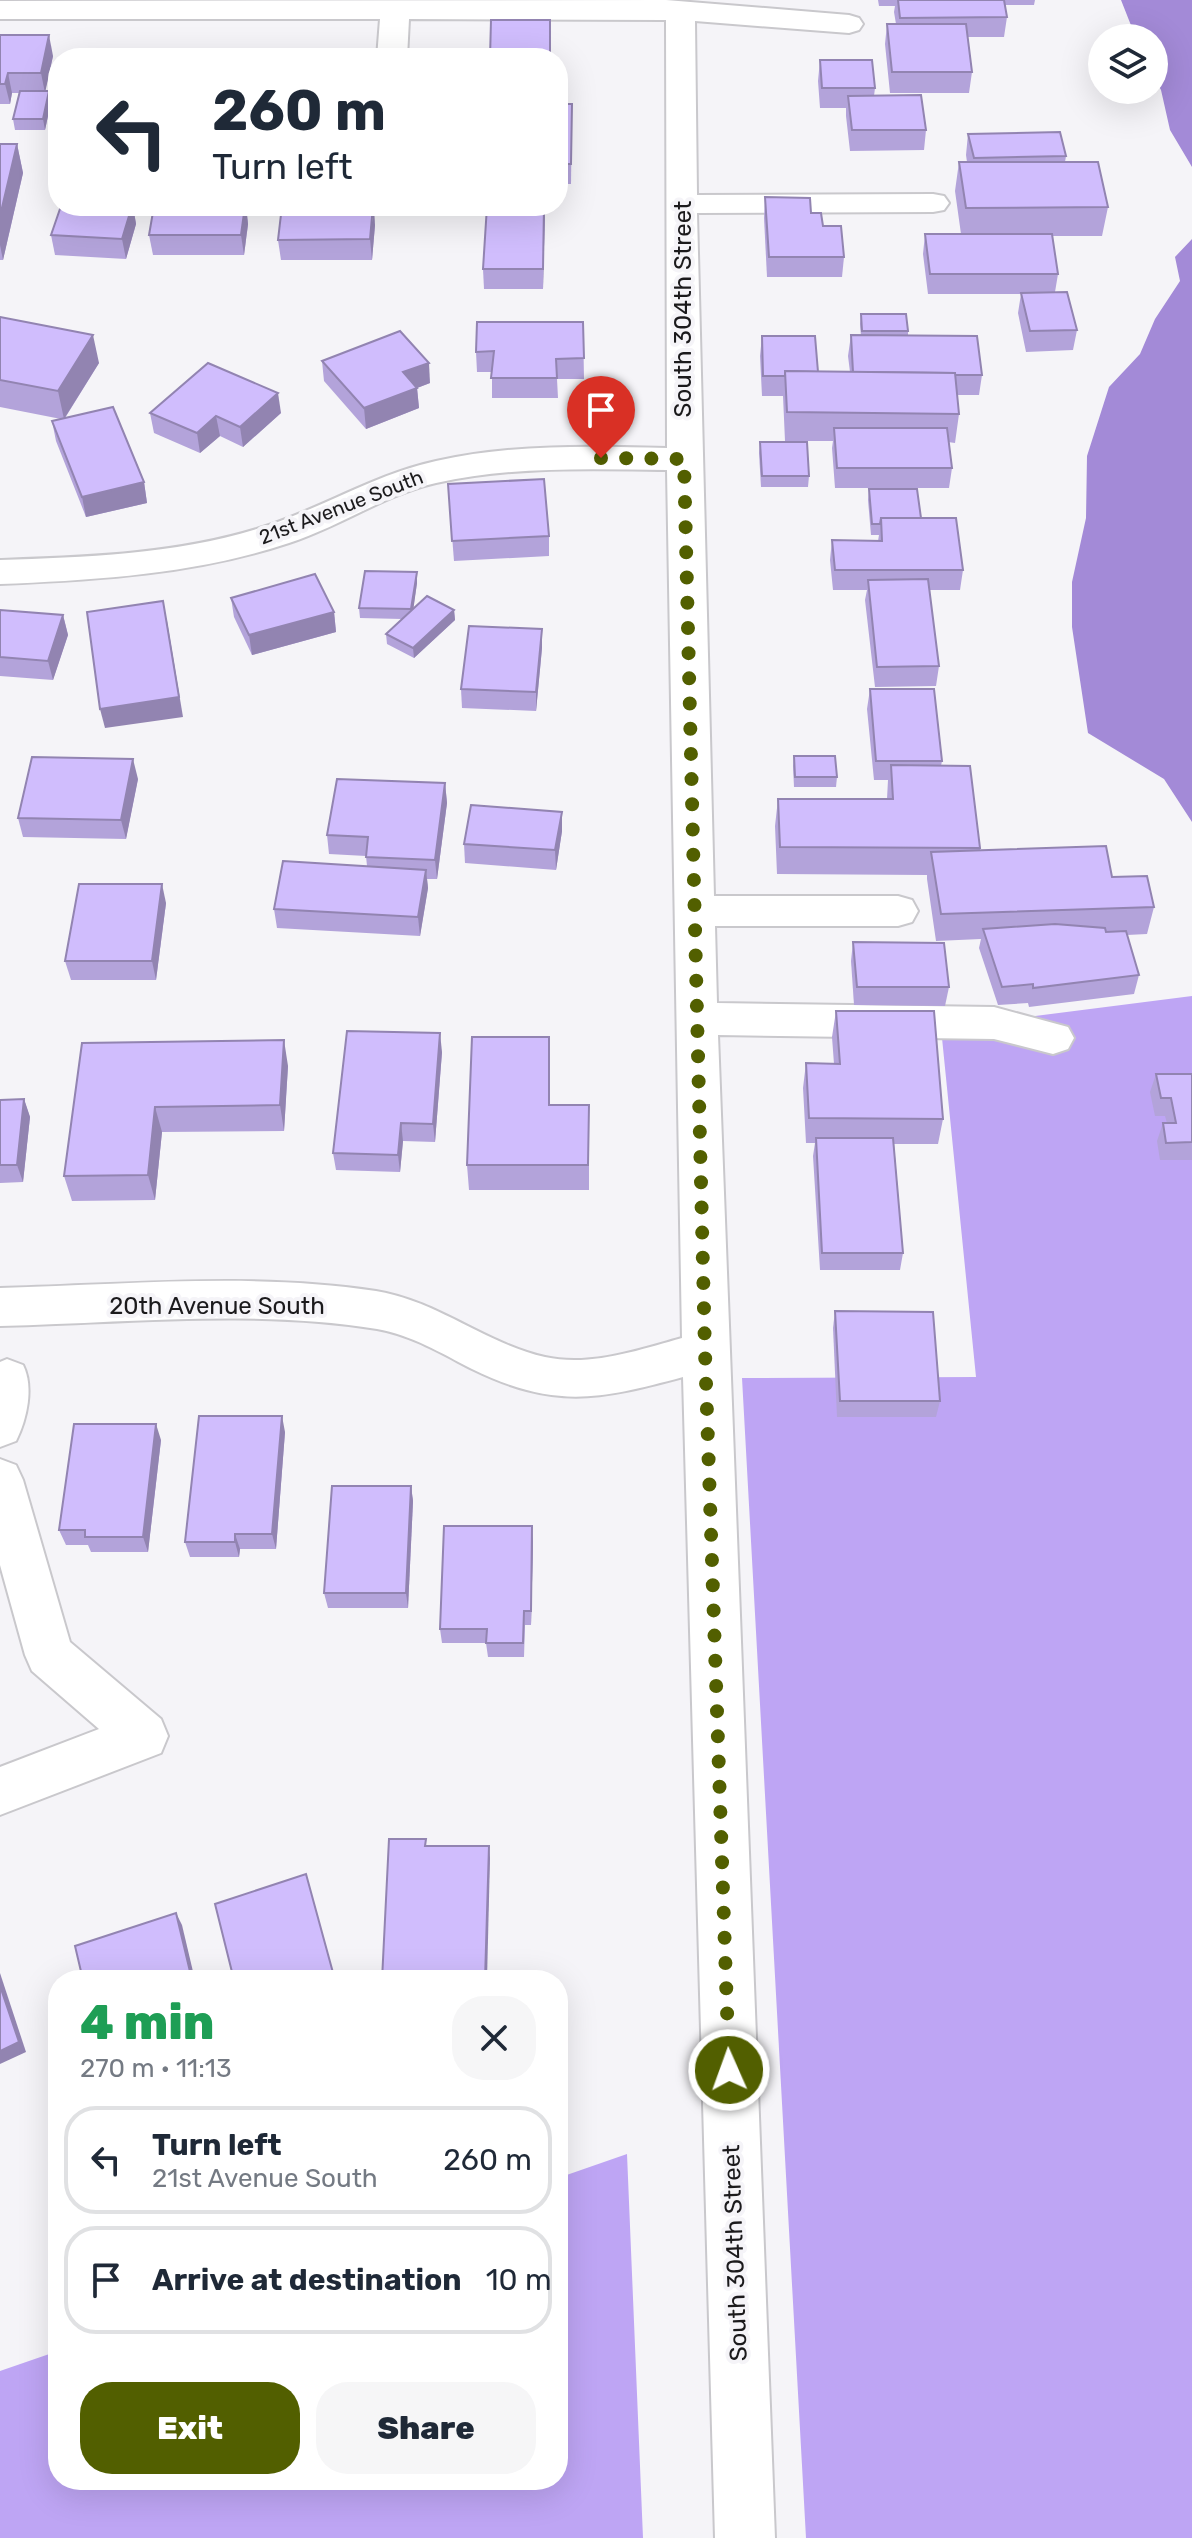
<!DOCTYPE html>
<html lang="en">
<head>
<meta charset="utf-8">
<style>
	body { margin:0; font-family:Rubik,sans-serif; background:#f6f6f7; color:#1f2937; height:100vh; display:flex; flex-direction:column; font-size:30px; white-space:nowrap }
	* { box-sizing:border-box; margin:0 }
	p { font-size:26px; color:#747a83 }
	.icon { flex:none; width:44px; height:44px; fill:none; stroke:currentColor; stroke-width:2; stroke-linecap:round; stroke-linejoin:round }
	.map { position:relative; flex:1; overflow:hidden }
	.sheet { position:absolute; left:48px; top:1970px; width:520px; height:520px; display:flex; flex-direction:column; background:#fff; border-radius:32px; box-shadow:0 8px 32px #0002 }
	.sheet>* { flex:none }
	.banner { position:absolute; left:48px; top:48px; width:520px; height:168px; border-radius:32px; box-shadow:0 8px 32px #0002; background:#fff; color:#1f2937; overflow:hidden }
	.tools { position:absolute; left:1088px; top:24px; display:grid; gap:16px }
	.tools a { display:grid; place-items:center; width:80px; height:80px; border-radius:50%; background:#fff; box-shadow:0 8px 32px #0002; font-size:40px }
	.pin { position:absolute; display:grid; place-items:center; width:68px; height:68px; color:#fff; margin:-82px -34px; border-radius:50% 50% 50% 0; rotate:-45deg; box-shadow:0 0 8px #0007 }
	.pin .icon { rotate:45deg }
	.me { position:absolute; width:88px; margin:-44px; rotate:358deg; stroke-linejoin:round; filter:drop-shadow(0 0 6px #0008) }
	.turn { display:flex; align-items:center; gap:28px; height:168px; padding:0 32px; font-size:36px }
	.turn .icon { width:104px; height:104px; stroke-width:2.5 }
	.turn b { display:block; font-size:56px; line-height:68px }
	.round { display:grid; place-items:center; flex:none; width:84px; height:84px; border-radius:32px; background:#f6f6f7 }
	.head { display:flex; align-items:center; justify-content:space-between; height:136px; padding:0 32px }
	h1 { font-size:48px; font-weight:800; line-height:60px; color:#1e9e55 }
	.button { display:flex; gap:16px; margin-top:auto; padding:16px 32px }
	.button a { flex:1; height:92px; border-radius:32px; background:#525f00; color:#fff; font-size:32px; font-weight:800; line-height:92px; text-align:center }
	.button a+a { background:#f6f6f7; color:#1f2937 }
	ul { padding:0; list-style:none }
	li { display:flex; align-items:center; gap:24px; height:108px; margin:0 16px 12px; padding:0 16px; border:4px solid #e0e1e3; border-radius:32px }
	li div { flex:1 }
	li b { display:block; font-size:30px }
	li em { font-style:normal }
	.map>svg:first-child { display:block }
	.forest { fill:#bea5f4 }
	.water { fill:#a38ad7 }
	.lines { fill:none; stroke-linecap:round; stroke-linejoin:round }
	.minor-casing { stroke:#c9c8cc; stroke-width:4 }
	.minor { fill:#fff; fill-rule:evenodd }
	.wall { fill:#b3a3da }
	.shaded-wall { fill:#9284b1 }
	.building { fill:#d0bdfd; stroke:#9284b1; stroke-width:2 }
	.route { stroke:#525f00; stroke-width:14; stroke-dasharray:0 25.2 }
	.labels { text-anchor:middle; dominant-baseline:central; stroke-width:8; stroke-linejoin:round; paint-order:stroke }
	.far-street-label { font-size:20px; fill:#1b1a1c; stroke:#f5f4f8 }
	.street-label { font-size:24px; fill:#1b1a1c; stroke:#f5f4f8 }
</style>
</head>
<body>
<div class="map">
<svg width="1192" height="2538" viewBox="0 0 1192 2538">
	<rect width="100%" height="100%" fill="#f5f4f8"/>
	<g class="forest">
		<polygon points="1192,996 1192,2538 806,2538 742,1378 976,1377 941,1028"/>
		<polygon points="627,2154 643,2538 0,2538 0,2371 58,2351 58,2480 558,2480 558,2178"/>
	</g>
	<g class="water">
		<polygon points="1121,0 1192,0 1192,167 1170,130 1161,90 1154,77 1154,38 1136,38"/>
		<polygon points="1192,239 1192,822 1164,779 1088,733 1072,627 1072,582 1086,518 1087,456 1109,387 1140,354 1155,319 1180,281 1175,257"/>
	</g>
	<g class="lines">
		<g class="minor-casing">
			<g id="minor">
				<path d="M666,0L849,15L859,18L863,24L859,30L849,33L695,21L697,195L933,194L944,196L949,203L944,210L933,212L697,213L714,896H898L912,900L918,911L912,922L898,926H715L717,1003L994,1007L1068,1027L1074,1038L1068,1049L1053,1054L994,1039L718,1035L775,2538H715L683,1377C598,1400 554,1409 472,1369C441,1353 411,1335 377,1329C254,1309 124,1323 0,1326V1288C124,1285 253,1272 376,1291C438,1301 486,1344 545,1357C590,1367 639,1350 682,1338L667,470C590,469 511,466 436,483C384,495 339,527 289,543C196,574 98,580 0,584V560C88,557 181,554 266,526C324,507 376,474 436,461C512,444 590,446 667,448L666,20L409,19L407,58H377L380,19H0V1Z"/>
				<path d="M7,1359L23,1365C34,1387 27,1419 16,1441L0,1447V1362Z"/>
				<polygon points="0,1459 16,1465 23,1480 70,1642 161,1719 168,1736 161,1753 0,1815 0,1767 99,1729 32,1671 25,1655 0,1565"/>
			</g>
		</g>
		<use href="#minor" class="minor"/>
	</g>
	<g class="wall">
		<polygon points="878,0 1035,0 1034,5 1005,5 1007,17 1004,37 967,37 972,72 969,93 890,93 885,44 887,24 896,24 894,12 895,6 879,6"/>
		<polygon points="0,35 53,56 45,91 49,91 51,102 45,130 15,130 13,119 19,93 12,93 10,104 0,104"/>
		<polygon points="820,60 875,88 874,96 926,130 924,150 850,151 846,116 846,108 820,108 818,81"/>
		<polygon points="558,104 572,104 571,184 558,184"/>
		<polygon points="968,134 1066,156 1065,162 1108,207 1102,236 1052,236 1058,274 1055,292 1077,330 1073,350 1026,352 1018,313 1021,294 928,294 923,254 925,234 961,234 955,191 959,162 967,162 966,155"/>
		<polygon points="0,144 17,144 23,173 3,260 0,260"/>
		<polygon points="765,197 811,213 844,257 842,277 767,277 764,218"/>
		<polygon points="61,206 133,206 136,224 126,259 55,255 51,235"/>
		<polygon points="246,206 248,224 244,255 153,255 149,235"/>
		<polygon points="545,206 543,289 484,289 483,269"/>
		<polygon points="375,225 372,260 281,260 278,240"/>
		<polygon points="861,314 908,331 908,336 982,375 979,395 957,395 959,414 955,443 948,442 952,468 949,488 835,488 832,448 833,441 785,441 783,396 762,396 760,356 762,336 818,372 850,372 848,356 851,335 861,336 860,324"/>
		<polygon points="0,317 99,363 65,418 144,482 147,503 86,517 56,441 52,421 61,419 0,407"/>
		<polygon points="583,322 584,379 557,379 558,398 492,398 492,372 477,372 476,352"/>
		<polygon points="322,361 430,383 417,388 419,408 366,429 324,381"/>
		<polygon points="150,413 281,413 243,447 220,436 200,453 154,433"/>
		<polygon points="760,442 809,476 808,487 761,487 759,453"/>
		<polygon points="448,484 549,536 549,556 454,561"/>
		<polygon points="869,489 921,518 963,570 960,590 929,590 939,666 936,686 875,687 865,600 867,590 833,590 830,560 832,540 878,541 879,535 871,535 868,500"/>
		<polygon points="417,572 417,583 413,609 454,610 455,620 414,658 387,644 386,634 402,619 360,618 359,608"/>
		<polygon points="231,598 334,612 336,632 252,655 234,617"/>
		<polygon points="0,610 63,615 68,635 53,680 0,676"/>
		<polygon points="542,648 536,711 462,708 461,689"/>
		<polygon points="870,689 942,761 941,766 980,848 980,850 1112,877 1154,907 1147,934 1127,935 1139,975 1134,994 1029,1007 1028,1003 998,1005 979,948 981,939 936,941 927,879 927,875 777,874 775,826 778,799 887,799 888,780 874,780 867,709"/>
		<polygon points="794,756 837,777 836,787 794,787 793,766"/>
		<polygon points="138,779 126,839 23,837 18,818"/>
		<polygon points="445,783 447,803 437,879 427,879 428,888 420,936 277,928 274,909 367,866 366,856 329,854 327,835"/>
		<polygon points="562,831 556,870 465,863 464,844"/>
		<polygon points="166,903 156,980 71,980 65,961"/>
		<polygon points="853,942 949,987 945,1006 854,1005 851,961"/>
		<polygon points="836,1011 943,1119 938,1144 894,1144 903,1253 900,1270 820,1270 813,1156 815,1143 806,1143 803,1088 806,1063 834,1064 832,1037"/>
		<polygon points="549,1037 549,1105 589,1105 589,1190 469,1190 467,1165"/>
		<polygon points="82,1043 288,1066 284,1131 162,1132 155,1200 72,1201 64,1176"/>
		<polygon points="442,1052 435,1142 403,1141 400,1172 336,1170 333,1153"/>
		<polygon points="1156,1074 1192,1074 1192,1160 1160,1160 1157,1141 1163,1123 1167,1123 1165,1116 1155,1116 1150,1092"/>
		<polygon points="24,1099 30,1117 23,1182 0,1183 0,1100"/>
		<polygon points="835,1311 940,1401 936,1417 837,1417 833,1328"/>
		<polygon points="285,1432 276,1549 240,1549 239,1557 190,1557 185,1542"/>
		<polygon points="161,1440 148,1552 91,1552 88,1545 66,1545 59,1530"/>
		<polygon points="411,1486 413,1501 408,1608 328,1608 324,1593"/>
		<polygon points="533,1541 531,1625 525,1625 524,1657 488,1657 486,1643 442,1643 440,1629"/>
	</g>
	<g class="shaded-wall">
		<polygon points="49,35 53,56 45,93 41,73"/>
		<polygon points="8,73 12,93 10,104 5,84"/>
		<polygon points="49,91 51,102 45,130 43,119"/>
		<polygon points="17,144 23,173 3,260 0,245 0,216"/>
		<polygon points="132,206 133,206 136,224 126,259 122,239"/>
		<polygon points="246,206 248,224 244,255 241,235"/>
		<polygon points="374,206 375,225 372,260 370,239"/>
		<polygon points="544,206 545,206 543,289 543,269"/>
		<polygon points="93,335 99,363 64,419 58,391"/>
		<polygon points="429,363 430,383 404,393 403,372"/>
		<polygon points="417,388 419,408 366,429 364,408"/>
		<polygon points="278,393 281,413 243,447 240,427"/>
		<polygon points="216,416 220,436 200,453 197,433"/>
		<polygon points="144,482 147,503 86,517 82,497"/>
		<polygon points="417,572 417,583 412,619 411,609"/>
		<polygon points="454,610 455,620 414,658 413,648"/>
		<polygon points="334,612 336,632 252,655 249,635"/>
		<polygon points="63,615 68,635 53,680 48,661"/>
		<polygon points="167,621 183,717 105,728 100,709"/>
		<polygon points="542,629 542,648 536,711 536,692"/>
		<polygon points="133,759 138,779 126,839 121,820"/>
		<polygon points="445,783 447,803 437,879 435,860"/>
		<polygon points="562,812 562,831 556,870 555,850"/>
		<polygon points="426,870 428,888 420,936 418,917"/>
		<polygon points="162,884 166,903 156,980 152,961"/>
		<polygon points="440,1033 442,1052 435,1142 433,1124"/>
		<polygon points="284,1040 288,1066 284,1131 280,1105"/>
		<polygon points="24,1099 30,1117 23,1182 17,1165"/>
		<polygon points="155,1107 162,1132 155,1200 148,1175"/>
		<polygon points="401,1123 403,1141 400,1172 398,1155"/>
		<polygon points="282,1416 285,1432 276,1549 272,1534"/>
		<polygon points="156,1424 161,1440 148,1552 143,1537"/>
		<polygon points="411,1486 413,1501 408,1608 406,1593"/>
		<polygon points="532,1526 533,1541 531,1625 531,1611"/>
		<polygon points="235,1534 240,1549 239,1557 235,1542"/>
		<polygon points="489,1846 490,1858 487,1980 485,1980"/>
		<polygon points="176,1913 182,1925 195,1980 192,1980"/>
		<polygon points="0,1973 26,2052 0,2064"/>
	</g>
	<g class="building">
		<polygon points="898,0 1004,0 1007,17 900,18"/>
		<polygon points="491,20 550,20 550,58 490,58"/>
		<polygon points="887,24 966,24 972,72 892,72"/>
		<polygon points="0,35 49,35 41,73 8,73 5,84 0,84"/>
		<polygon points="820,60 872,60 875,88 822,88"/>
		<polygon points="20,91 49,91 43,119 13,119"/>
		<polygon points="921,95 926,130 852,130 848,96"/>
		<polygon points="558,104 572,104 571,164 558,164"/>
		<polygon points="1060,132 1066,156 974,158 968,134"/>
		<polygon points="0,144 17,144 0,216"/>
		<polygon points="959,162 1098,162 1108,207 966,208"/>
		<polygon points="765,197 810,198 811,213 821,213 823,226 841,226 844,257 769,257"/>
		<polygon points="61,206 132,206 122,239 51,235"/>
		<polygon points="154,206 245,206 241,235 149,235"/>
		<polygon points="282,206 373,206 370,239 278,240"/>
		<polygon points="487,206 544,206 543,269 483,269"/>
		<polygon points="925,234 1052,234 1058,274 930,274"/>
		<polygon points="1067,292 1077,330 1030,331 1021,293"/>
		<polygon points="861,314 906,314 908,331 862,331"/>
		<polygon points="0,317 93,335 58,391 0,380"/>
		<polygon points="477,322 583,322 584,358 556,359 557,378 491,378 494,351 476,352"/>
		<polygon points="400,331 429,363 403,372 417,388 364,408 322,361"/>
		<polygon points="851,335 977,336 982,375 955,375 955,373 853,372"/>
		<polygon points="762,336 815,336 818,372 785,371 785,376 763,376"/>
		<polygon points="208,363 278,393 240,427 216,416 197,433 150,413"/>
		<polygon points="785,371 955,373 959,414 787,412"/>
		<polygon points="113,407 144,482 82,497 52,421"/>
		<polygon points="834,428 947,428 952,468 837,468"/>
		<polygon points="760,442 807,442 809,476 762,476"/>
		<polygon points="544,479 549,536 452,541 448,484"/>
		<polygon points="869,489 917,489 921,518 881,518 880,524 872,524"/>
		<polygon points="881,518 956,518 963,570 835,570 832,540 882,541"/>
		<polygon points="365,571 417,572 411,609 359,608"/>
		<polygon points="315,574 334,612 249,635 231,598"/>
		<polygon points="928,579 939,666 877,667 868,580"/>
		<polygon points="427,596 454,610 413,648 386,634"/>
		<polygon points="163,601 179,697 100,709 87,612"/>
		<polygon points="0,610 63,615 48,661 0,657"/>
		<polygon points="469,626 542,629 536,692 461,689"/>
		<polygon points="870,689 934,689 942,761 876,761"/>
		<polygon points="794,756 835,756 837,777 795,777"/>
		<polygon points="32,757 133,759 121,820 18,818"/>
		<polygon points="891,765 970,766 980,848 780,847 778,799 893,799"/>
		<polygon points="337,779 445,783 435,860 366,857 368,837 327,835"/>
		<polygon points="471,805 562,812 555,850 464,844"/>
		<polygon points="1106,846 1112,877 1147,876 1154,907 941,914 931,852"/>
		<polygon points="283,861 426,870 418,917 274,909"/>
		<polygon points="79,884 162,884 152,961 65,961"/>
		<polygon points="1055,924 1105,928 1106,932 1126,931 1139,975 1033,988 1033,984 1002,987 983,929"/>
		<polygon points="853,942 944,943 949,987 857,987"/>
		<polygon points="836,1011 934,1011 943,1119 809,1118 806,1063 840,1064"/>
		<polygon points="347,1031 440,1033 433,1124 401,1123 398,1155 333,1153"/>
		<polygon points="472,1037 549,1037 549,1105 589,1105 588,1165 467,1165"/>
		<polygon points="284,1040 280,1105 155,1107 148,1175 64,1176 82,1043"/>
		<polygon points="1156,1074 1192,1074 1192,1142 1166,1143 1163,1123 1176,1123 1171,1098 1161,1098"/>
		<polygon points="24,1099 17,1165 0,1165 0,1100"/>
		<polygon points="816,1138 893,1138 903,1253 822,1253"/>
		<polygon points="835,1311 933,1312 940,1401 840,1401"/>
		<polygon points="199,1416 282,1416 272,1534 235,1534 235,1542 185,1542"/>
		<polygon points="74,1424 156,1424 143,1537 85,1537 85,1530 59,1530"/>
		<polygon points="332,1486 411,1486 406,1593 324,1593"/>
		<polygon points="444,1526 532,1526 531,1611 524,1611 523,1643 486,1643 487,1629 440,1629"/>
		<polygon points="389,1839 426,1839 425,1846 489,1846 485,1980 382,1980"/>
		<polygon points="306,1874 335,1980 234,1980 215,1904"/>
		<polygon points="176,1913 192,1980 83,1980 75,1946"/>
		<polygon points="0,1986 19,2042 0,2051"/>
	</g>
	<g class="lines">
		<polyline class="route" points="601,458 684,459 705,1352 729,2070"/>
	</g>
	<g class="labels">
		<g class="far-street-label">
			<text transform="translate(341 507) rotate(-21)">21st Avenue South</text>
		</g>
		<g class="street-label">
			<text transform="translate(683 309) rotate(-90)">South 304th Street</text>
			<text x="217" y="1306">20th Avenue South</text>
			<text transform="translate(735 2253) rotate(-92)">South 304th Street</text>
		</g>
	</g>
</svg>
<div class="tools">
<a><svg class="icon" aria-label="layers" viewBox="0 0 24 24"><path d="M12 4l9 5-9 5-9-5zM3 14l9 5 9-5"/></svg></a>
</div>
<div class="pin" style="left:601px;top:458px;background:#d93025"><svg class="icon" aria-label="arrive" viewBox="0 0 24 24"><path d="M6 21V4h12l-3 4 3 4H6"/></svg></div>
<svg class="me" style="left:729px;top:2070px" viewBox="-20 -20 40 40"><circle r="17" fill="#525f00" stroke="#fff" stroke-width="3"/><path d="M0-11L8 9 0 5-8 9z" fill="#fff"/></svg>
<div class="banner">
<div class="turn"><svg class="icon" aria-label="left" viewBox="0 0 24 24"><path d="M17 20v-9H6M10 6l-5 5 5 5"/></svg><div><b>260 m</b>Turn left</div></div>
</div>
<section class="sheet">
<div class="head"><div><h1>4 min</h1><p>270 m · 11:13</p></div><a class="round"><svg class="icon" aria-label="close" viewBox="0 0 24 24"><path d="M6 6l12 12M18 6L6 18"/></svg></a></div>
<ul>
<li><svg class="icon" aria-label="left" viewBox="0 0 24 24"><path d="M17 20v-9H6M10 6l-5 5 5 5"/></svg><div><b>Turn left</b><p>21st Avenue South</p></div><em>260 m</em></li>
<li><svg class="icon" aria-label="arrive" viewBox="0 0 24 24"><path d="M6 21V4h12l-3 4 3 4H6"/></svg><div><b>Arrive at destination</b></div><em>10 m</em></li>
</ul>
<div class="button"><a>Exit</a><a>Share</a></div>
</section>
</div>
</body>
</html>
